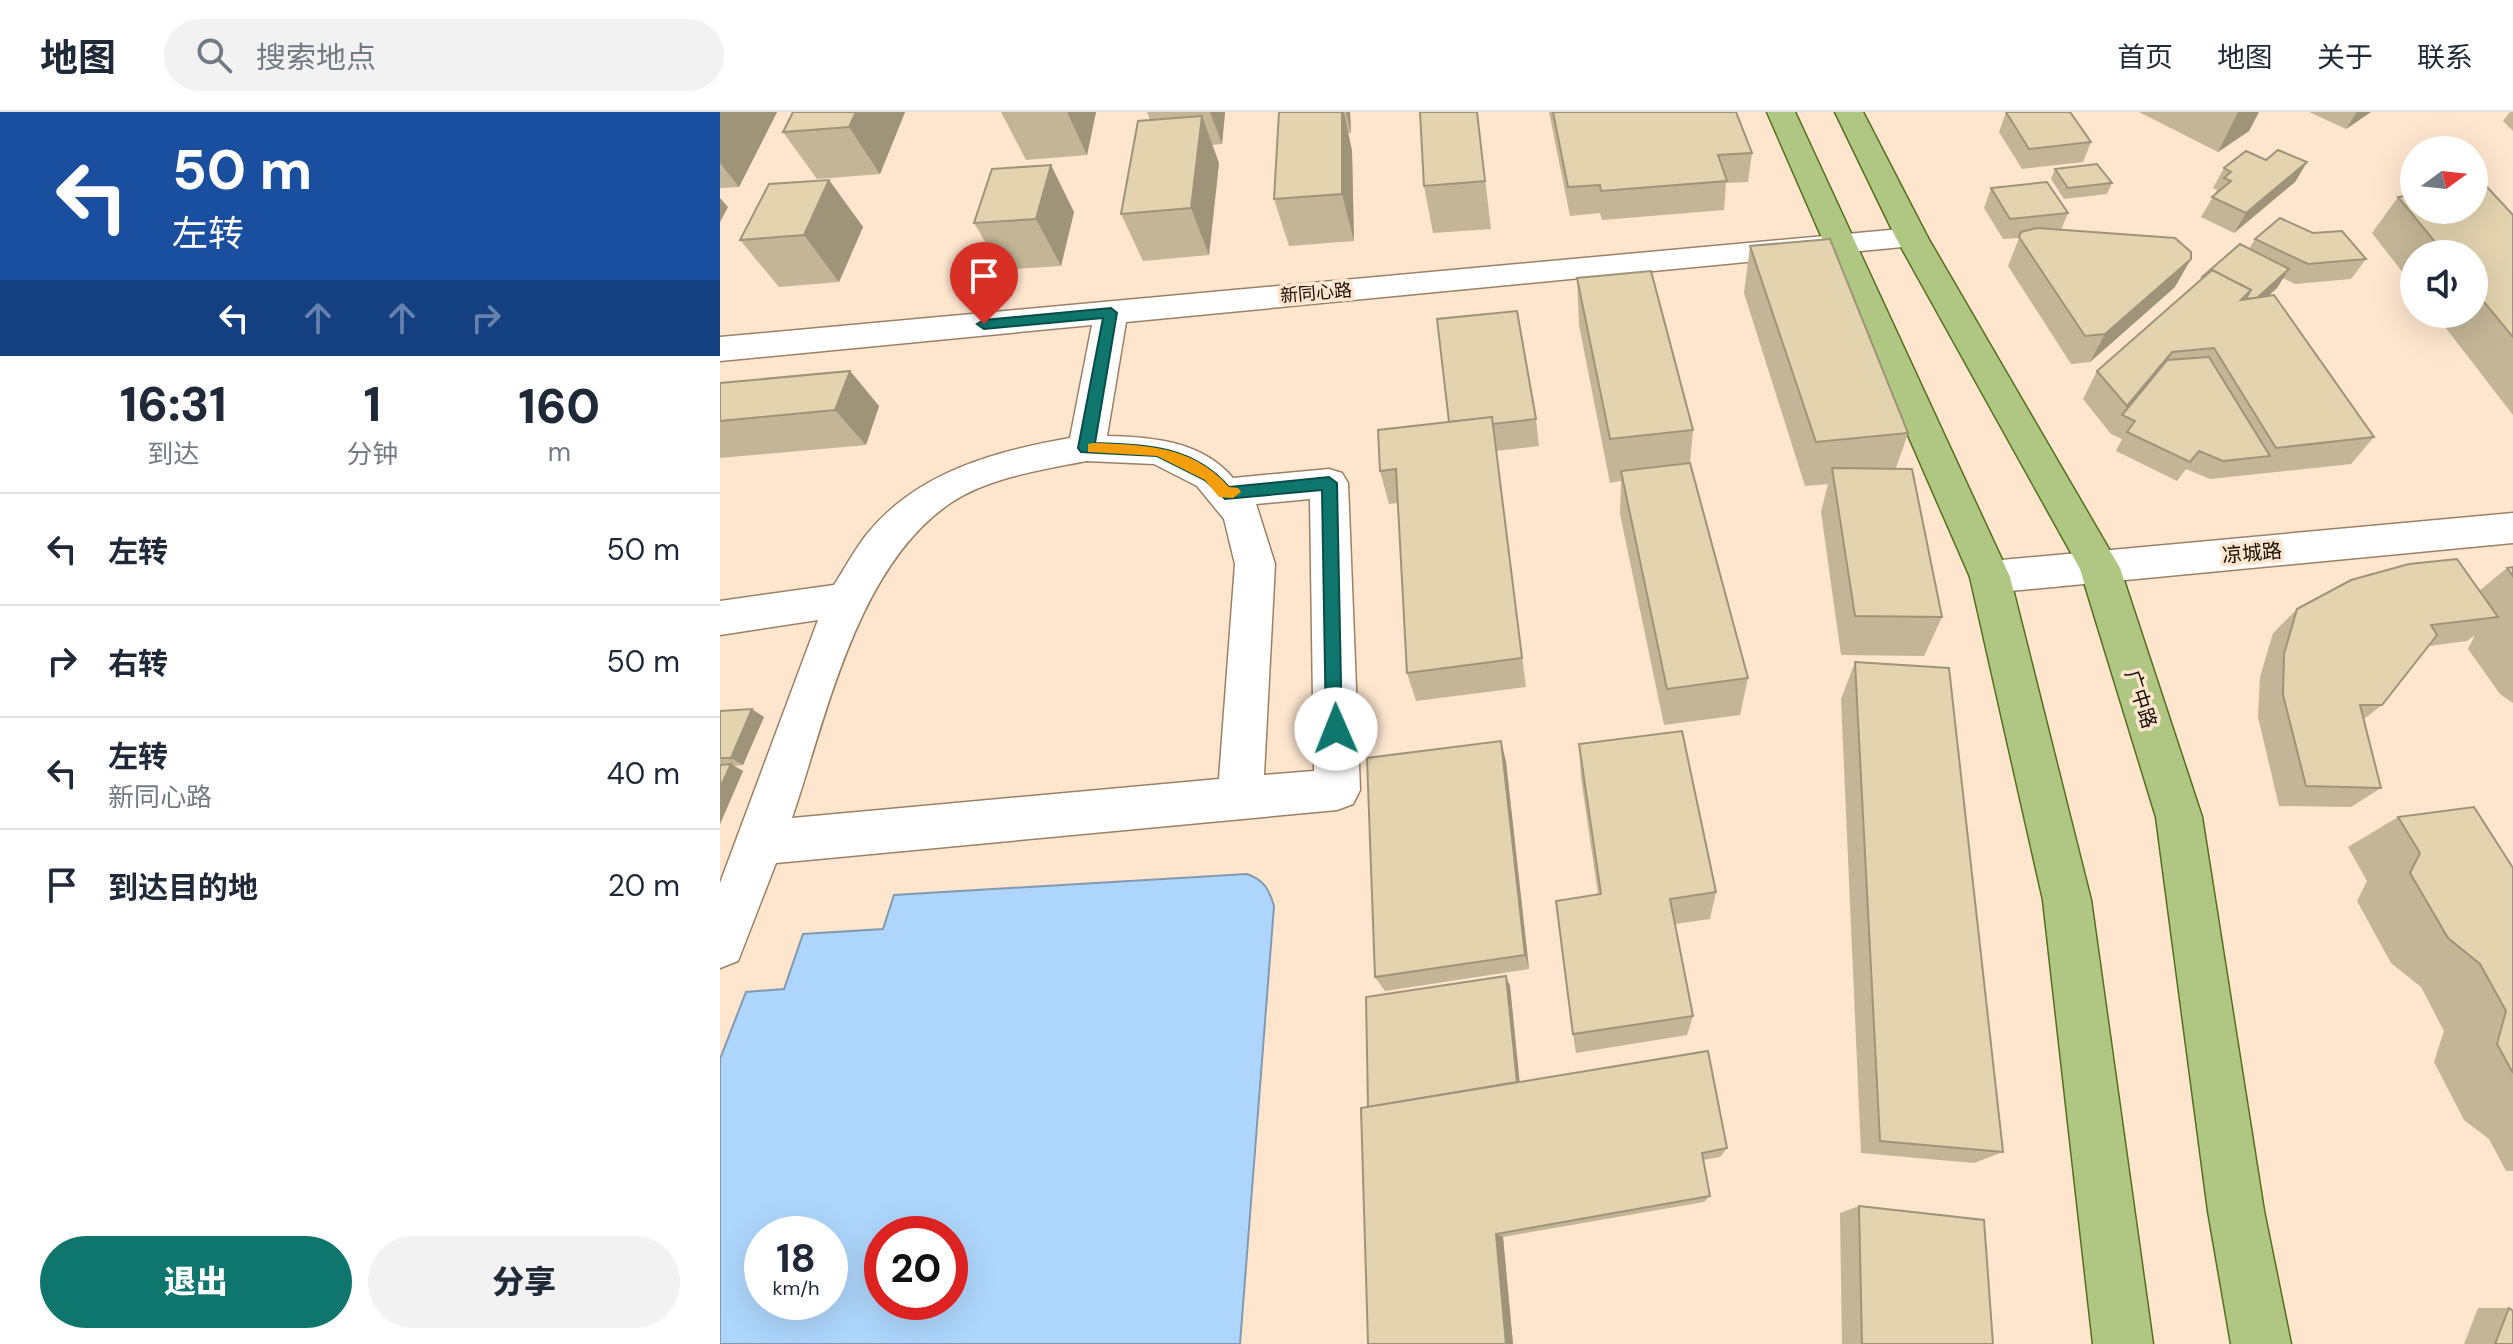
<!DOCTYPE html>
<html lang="zh">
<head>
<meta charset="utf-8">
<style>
	body { margin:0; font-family:"DM Sans","Noto Sans SC",sans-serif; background:#f2f2f3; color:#1f2937; height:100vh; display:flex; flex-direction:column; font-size:30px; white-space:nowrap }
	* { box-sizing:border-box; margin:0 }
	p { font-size:26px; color:#747a83 }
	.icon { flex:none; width:44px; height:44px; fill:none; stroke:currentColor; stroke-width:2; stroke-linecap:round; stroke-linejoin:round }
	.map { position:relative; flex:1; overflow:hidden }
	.details { display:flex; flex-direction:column; background:#fff; width:720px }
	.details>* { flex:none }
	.banner { background:#1a4fa0; color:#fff; overflow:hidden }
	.needle { width:52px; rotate:75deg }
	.buttons { position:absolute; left:1680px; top:24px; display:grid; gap:16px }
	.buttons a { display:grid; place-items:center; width:88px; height:88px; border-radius:50%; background:#fff; box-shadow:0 8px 32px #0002; font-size:40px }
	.speed { position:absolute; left:24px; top:1104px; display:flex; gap:16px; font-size:40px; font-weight:700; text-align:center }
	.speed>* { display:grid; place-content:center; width:104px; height:104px; border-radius:50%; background:#fff; box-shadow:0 8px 32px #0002; line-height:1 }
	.speed small { font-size:20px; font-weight:400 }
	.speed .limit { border:12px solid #d22; background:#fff; color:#111 }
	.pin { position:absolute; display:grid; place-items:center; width:68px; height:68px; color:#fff; margin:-82px -34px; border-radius:50% 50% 50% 0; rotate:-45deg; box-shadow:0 0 8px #0007 }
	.pin .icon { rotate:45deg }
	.me { position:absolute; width:88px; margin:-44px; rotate:359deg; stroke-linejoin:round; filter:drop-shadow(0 0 6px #0008) }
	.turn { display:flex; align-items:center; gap:28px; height:168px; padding:0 40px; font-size:36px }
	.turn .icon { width:104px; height:104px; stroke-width:2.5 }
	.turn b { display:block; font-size:56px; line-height:68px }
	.lanes { display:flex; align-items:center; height:76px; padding:0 40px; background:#0003; justify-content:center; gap:40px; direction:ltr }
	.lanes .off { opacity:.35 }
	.eta { display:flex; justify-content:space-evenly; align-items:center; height:136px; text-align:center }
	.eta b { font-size:48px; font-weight:800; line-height:56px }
	.button { display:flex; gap:16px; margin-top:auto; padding:16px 40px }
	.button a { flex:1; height:92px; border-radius:48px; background:#0f766e; color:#fff; font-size:32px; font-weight:800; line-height:92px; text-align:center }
	.button a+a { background:#f2f2f3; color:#1f2937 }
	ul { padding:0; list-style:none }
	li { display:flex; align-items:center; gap:24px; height:112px; padding:0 40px; border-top:2px solid #e0e1e3 }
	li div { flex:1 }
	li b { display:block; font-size:30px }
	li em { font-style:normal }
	header { display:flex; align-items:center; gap:48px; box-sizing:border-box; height:112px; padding:0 40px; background:#fff; border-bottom:2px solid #e0e1e3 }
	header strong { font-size:38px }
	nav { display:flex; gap:44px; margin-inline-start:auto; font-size:28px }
	.search { width:560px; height:72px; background:#f2f2f3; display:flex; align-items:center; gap:20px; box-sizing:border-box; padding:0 28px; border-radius:44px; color:#747a83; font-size:30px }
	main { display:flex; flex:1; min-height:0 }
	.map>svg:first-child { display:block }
	.water { fill:#aed6fc; stroke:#819ab2; stroke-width:2; fill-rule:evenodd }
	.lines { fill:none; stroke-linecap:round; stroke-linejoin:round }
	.minor-casing { stroke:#9b8065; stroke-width:3 }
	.major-casing { stroke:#576e20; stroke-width:3 }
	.minor { fill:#fff; fill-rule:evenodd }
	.major { fill:#afc782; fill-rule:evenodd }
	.wall { fill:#c3b596 }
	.shaded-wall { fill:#9f947a }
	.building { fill:#e3d3af; stroke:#9f947a; stroke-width:2 }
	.route { fill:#0f766e; stroke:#0a4d48; stroke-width:2 }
	.slow { fill:#f59e0b }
	.labels { text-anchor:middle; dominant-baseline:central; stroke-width:7; stroke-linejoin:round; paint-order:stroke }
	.far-street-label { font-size:18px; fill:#170d04; stroke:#fde5ce }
	.street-label { font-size:20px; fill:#170d04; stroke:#fde5ce }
</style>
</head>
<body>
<header>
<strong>地图</strong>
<div class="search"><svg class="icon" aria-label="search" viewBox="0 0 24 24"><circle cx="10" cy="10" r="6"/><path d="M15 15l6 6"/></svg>搜索地点</div>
<nav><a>首页</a><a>地图</a><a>关于</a><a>联系</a></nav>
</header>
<main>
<section class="details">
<div class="banner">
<div class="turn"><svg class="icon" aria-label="left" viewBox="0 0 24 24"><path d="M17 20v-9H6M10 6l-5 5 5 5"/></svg><div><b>50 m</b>左转</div></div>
<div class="lanes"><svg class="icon" aria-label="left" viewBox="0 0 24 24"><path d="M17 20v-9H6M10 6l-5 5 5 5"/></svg><svg class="icon off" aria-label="ahead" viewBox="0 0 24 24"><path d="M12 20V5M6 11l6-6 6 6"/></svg><svg class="icon off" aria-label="ahead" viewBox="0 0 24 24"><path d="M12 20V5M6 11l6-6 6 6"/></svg><svg class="icon off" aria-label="right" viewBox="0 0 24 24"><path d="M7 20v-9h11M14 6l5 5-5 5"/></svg></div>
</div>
<div class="eta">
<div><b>16:31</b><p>到达</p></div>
<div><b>1</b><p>分钟</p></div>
<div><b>160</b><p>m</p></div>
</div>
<ul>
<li><svg class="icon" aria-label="left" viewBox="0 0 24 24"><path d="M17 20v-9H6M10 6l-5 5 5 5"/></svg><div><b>左转</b></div><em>50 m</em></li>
<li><svg class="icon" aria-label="right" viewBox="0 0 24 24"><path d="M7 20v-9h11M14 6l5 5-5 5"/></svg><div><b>右转</b></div><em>50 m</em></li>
<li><svg class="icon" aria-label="left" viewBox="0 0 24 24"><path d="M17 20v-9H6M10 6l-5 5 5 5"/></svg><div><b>左转</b><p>新同心路</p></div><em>40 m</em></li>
<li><svg class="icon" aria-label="arrive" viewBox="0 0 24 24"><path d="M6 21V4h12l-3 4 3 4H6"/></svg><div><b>到达目的地</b></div><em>20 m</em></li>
</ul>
<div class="button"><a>退出</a><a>分享</a></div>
</section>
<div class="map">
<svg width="1793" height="1232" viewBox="0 0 1793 1232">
	<rect width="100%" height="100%" fill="#fde5ce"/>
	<path class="water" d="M527,762C544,768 549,777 554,794L520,1232H0V947L26,880L64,877L83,822L163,817L174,783ZM42,1122H110V1190H42ZM162,1122H230V1190H162Z"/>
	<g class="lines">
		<g class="minor-casing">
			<g id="minor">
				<path d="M1192,116L1203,119L1208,126L1203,133L406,210L387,324C432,325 482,329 513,366L609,357L622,361L628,371L640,678L633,692L617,698L56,751L18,849L0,856V771L98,508L0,523V489L114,473C125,456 135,437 147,422C197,360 276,339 350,326L372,213L0,249V225ZM366,349L434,352L477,374L504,407L515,452L499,667L72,706C107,603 137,453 232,390C270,365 322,358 366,349ZM590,387L594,659L544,663L555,452L536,392Z"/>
				<polygon points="1793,401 1793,431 1270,481 1256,476 1250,465 1256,454 1270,449"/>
			</g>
		</g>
		<g class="major-casing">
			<g id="major">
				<polygon points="1047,0 1075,0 1290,465 1371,788 1433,1232 1373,1232 1323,788 1250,465"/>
				<polygon points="1115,0 1143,0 1208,126 1400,456 1482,705 1544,1099 1571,1232 1511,1232 1488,1099 1436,705 1360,457 1176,126"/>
			</g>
		</g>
		<use href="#minor" class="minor"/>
		<use href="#major" class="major"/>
	</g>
	<g class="wall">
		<polygon points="0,0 57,0 19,75 0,76"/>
		<polygon points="185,0 160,62 97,67 63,20"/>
		<polygon points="281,0 376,0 367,43 306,48"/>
		<polygon points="427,0 505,0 502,32 492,33 499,51 489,143 423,149 401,102 430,8"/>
		<polygon points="559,0 630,0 631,21 628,21 632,39 634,129 569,134 554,87"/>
		<polygon points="829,0 1016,0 1032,41 1028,70 1006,71 1004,98 882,108 880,101 850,104"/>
		<polygon points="1286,0 1371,30 1363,50 1302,57 1279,20"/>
		<polygon points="1419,0 1539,0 1529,19 1498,40"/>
		<polygon points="1589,0 1651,0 1626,17"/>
		<polygon points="1790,0 1793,0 1793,19 1783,9"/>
		<polygon points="759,17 771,117 713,121 704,74"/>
		<polygon points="1546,48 1587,50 1575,70 1514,121 1481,105 1497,78 1493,76 1504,56"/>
		<polygon points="1335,57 1392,71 1387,82 1344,87 1331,67"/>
		<polygon points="109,68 143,115 119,170 59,175 20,128"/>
		<polygon points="1271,76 1348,101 1341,118 1455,175 1370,250 1351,252 1288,154 1299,126 1283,127 1264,96"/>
		<polygon points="1678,85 1793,103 1793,303 1715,202 1754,202 1754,142 1694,142 1694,175 1652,121"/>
		<polygon points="354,100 341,154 282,158 254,111"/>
		<polygon points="1535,127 1646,147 1631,167 1575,172 1563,166 1557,176 1548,184 1654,325 1631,352 1490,367 1466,357 1457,369 1396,339 1402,327 1391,322 1363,287 1377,259 1479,170 1482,165 1529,137"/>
		<polygon points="1030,134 1188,321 1176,356 1222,505 1204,544 1121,543 1101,400 1108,372 1085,374 1024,181"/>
		<polygon points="857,166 973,318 970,351 1028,566 1020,603 944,613 900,402 901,369 890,371 859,213"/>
		<polygon points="130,259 159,294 146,333 0,346 0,271"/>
		<polygon points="816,307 819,334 776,339 806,575 696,589 687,561 678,391 669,392 660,359 658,318"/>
		<polygon points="1793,455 1793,591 1780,582 1748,537 1755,523 1747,529 1709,534 1662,593 1644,607 1661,676 1631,695 1559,694 1538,605 1540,565 1553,521 1577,497 1759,479 1787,456"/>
		<polygon points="1135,550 1283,1040 1254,1051 1141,1041 1121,587"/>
		<polygon points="0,599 44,605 23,653 14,654 23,659 0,712"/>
		<polygon points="781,629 786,650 809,857 665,879 655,865"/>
		<polygon points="859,632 996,780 990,807 955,812 973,904 967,923 856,941 853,922 878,782 861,666"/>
		<polygon points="1678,705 1793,756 1793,1059 1786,1059 1769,1027 1744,1008 1714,950 1724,919 1701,875 1671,851 1637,789 1647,769 1628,735"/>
		<polygon points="790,874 799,970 1007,1036 1000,1045 983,1048 990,1084 984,1090 783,1125 793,1232 648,1232 648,995"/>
		<polygon points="1139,1094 1273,1232 1122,1232 1120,1101"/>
		<polygon points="1758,1196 1789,1196 1793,1232 1744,1232"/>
	</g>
	<g class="shaded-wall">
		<polygon points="0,0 57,0 19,75 0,51"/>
		<polygon points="136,0 185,0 160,62 129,15"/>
		<polygon points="347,0 376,0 367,43"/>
		<polygon points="490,0 505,0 502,32"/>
		<polygon points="622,0 624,0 632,39 634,129 622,82"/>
		<polygon points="626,0 630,0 631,21"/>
		<polygon points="1518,0 1539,0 1529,19 1498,40"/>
		<polygon points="1637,0 1651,0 1626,17"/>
		<polygon points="482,4 499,51 489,143 471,96"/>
		<polygon points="1587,50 1575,70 1514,121 1526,101"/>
		<polygon points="331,53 354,100 341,154 316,107"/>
		<polygon points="109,68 143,115 119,170 84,123"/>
		<polygon points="0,86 8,95 0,110"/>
		<polygon points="1471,147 1455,175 1370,250 1385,222"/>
		<polygon points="1569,157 1557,176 1520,210 1532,190"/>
		<polygon points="1452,240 1436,268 1402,303 1407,294"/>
		<polygon points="130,259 159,294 146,333 115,298"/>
		<polygon points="32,597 44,605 23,653 11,646"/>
		<polygon points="781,629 786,650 809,857 805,843"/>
		<polygon points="11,652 23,659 0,712 0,676"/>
		<polygon points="786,864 790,874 801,983 797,976"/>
		<polygon points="776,1122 783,1125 793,1232 786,1232"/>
	</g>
	<g class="building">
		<polygon points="73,0 136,0 129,15 63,20"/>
		<polygon points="559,0 622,0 622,82 554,87"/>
		<polygon points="700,0 757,0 765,69 704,74"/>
		<polygon points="833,0 1016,0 1032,41 998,43 1007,69 881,79 880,73 848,75"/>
		<polygon points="1286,0 1350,0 1371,30 1309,37"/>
		<polygon points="482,4 471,96 401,102 418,9"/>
		<polygon points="1558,38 1587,50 1526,101 1492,85 1511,69 1504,66 1511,60 1504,56 1526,39 1546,48"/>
		<polygon points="1377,52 1392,71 1348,76 1335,57"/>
		<polygon points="331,53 316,107 254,111 272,57"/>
		<polygon points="109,68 84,123 20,128 49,72"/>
		<polygon points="1327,70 1348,101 1290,107 1271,76"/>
		<polygon points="1767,75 1793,103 1793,225 1754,178 1754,142 1725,142 1678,85 1694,83 1694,98 1754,98 1754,77"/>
		<polygon points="1560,106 1593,121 1622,119 1646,147 1588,152 1535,127"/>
		<polygon points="1317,116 1455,126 1471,140 1471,147 1385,222 1365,224 1299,125 1301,120"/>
		<polygon points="1110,127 1188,321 1096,330 1030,134"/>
		<polygon points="1520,132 1569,157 1537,186 1526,187 1531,178 1492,158 1484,166 1482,165"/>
		<polygon points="1492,158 1531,178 1521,188 1554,183 1654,325 1556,336 1494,236 1452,240 1407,294 1377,259"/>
		<polygon points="931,159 973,318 890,327 857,166"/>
		<polygon points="797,199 816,307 772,312 772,305 729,310 717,207"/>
		<polygon points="1489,245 1550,344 1503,349 1479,339 1470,350 1407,320 1415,309 1402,303 1447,248"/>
		<polygon points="130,259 115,298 0,309 0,271"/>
		<polygon points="772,305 802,546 687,561 676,357 660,359 658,318"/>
		<polygon points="970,351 1028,566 947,577 901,359"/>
		<polygon points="1112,356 1192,357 1222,505 1135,504"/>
		<polygon points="1737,447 1778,505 1711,513 1717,523 1662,593 1640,593 1661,676 1586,674 1563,583 1564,542 1577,497 1631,468 1689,452"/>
		<polygon points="1793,455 1793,464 1787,456"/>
		<polygon points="1135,550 1229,556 1283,1040 1160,1029"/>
		<polygon points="32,597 11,646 0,646 0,599"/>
		<polygon points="962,619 996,780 950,787 973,904 853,922 836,789 881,782 859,632"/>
		<polygon points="781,629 805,843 655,865 647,646"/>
		<polygon points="11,652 0,676 0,653"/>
		<polygon points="1754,695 1793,756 1793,961 1777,932 1786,899 1760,852 1728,826 1690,761 1700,741 1678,705"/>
		<polygon points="786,864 797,970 648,995 646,885"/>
		<polygon points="988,939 1007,1036 982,1041 990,1084 776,1122 786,1232 648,1232 641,996"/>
		<polygon points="1139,1094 1264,1108 1273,1232 1142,1232"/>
		<polygon points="1789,1196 1793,1199 1793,1232 1775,1232"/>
	</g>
	<path class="route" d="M391,196L397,201L375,331C426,333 472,333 509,375L609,365L617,371L622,622L616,624L606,617L602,378L505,387L485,368L437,344L361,340L358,336L383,206L264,217L257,212L264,208Z"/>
	<path class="slow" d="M373,331C425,333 472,333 509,375L518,376L521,380L513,386L499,385L485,368L437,344L368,340V332Z"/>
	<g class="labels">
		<g class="far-street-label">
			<text transform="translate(596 181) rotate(-5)">新同心路</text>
		</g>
		<g class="street-label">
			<text transform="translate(1532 441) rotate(-5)">凉城路</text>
			<text transform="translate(1421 587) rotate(72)">广中路</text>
		</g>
	</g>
</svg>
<div class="buttons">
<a><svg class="needle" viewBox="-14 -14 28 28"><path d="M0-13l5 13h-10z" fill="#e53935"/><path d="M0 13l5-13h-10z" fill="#747a83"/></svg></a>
<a><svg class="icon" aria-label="sound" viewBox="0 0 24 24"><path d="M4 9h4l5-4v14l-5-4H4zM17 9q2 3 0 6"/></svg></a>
</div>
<div class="speed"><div>18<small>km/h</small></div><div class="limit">20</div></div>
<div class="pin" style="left:264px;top:212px;background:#d93025"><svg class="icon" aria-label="arrive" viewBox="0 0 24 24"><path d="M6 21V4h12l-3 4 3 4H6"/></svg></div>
<svg class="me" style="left:616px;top:617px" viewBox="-20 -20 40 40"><circle r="19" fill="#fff"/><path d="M0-13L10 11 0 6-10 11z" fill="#0f766e"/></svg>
</div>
</main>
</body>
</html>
